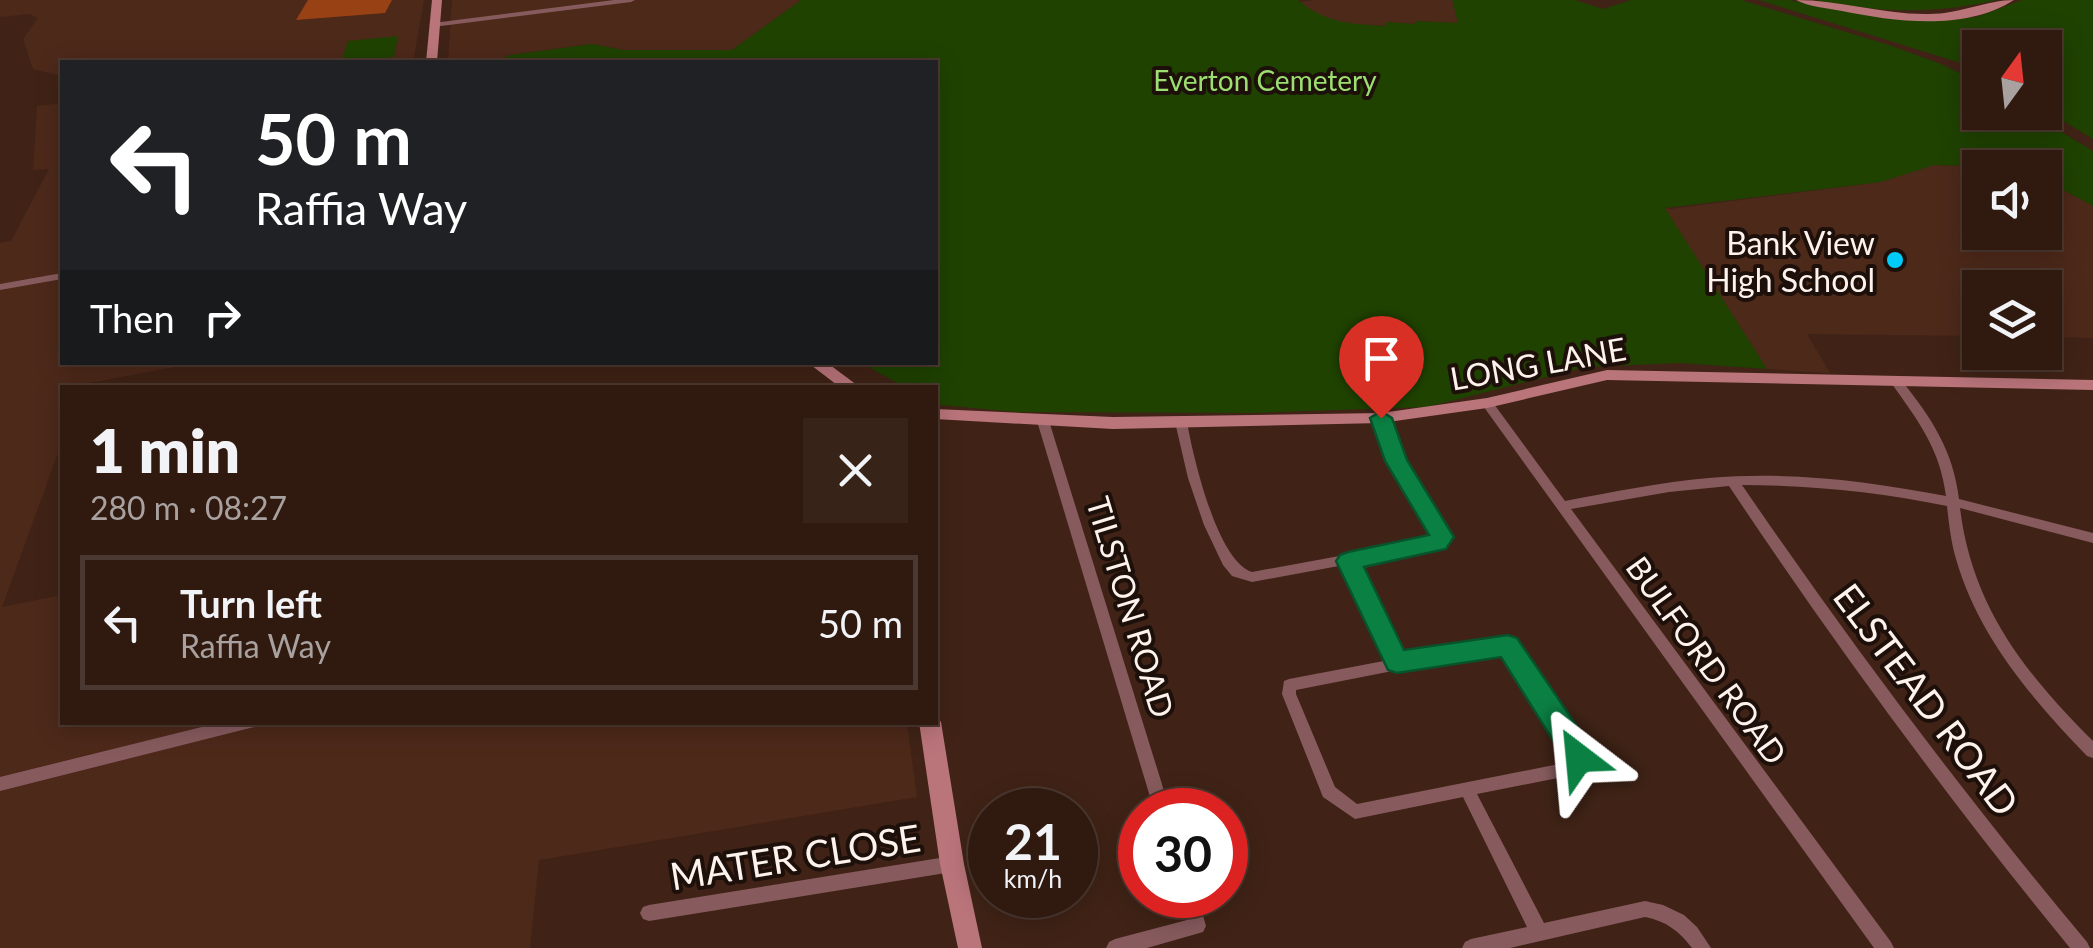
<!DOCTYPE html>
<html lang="en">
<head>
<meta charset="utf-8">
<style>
	body { margin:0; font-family:Lato,sans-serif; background:#382319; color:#f1f3f6; height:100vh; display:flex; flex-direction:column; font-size:38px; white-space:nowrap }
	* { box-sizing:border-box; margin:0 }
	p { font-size:32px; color:#a8a19f }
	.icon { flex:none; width:55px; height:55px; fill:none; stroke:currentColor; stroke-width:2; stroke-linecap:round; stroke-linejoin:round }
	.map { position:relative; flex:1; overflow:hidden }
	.details { position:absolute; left:60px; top:385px; width:878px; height:340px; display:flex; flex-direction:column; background:#301a10; border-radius:0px; box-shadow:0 5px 25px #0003,0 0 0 2px #4b3830 }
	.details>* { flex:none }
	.top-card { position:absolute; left:60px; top:60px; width:878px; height:305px; border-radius:0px; box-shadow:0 5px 25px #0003,0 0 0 2px #4b3830; background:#202124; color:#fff; overflow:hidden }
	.needle { width:65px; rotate:15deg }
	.buttons { position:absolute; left:1962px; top:30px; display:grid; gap:20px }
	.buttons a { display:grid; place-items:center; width:100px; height:100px; border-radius:0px; background:#301a10; box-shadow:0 5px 25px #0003,0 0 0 2px #4b3830; font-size:50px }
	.speed { position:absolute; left:968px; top:788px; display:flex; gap:20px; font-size:50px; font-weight:700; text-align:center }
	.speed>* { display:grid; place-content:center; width:130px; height:130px; border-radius:50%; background:#301a10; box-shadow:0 5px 25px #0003,0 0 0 2px #4b3830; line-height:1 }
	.speed small { font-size:25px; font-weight:400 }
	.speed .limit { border:15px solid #d22; background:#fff; color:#111 }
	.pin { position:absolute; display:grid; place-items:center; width:85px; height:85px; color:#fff; margin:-102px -42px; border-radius:50% 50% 50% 0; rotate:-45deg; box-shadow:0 0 10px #0007 }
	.pin .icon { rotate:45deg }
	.me { position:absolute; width:110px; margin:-55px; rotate:331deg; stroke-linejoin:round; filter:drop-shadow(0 0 8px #0008) }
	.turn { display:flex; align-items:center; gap:35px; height:210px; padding:0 30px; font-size:45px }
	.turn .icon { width:130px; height:130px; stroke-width:2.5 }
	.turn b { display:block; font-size:70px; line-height:85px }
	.then { display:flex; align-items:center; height:95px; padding:0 30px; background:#0003; gap:20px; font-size:38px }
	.round { display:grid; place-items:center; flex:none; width:105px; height:105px; border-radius:0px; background:#382319 }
	.summary { display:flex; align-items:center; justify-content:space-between; height:170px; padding:0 30px }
	h1 { font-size:60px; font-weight:800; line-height:75px }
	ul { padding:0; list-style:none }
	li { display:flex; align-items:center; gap:30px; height:135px; margin:0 20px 15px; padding:0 10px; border:5px solid #4b3830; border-radius:0px }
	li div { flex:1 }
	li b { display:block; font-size:38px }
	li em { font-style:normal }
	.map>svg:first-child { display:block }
	.built { fill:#4d291a }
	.green { fill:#1f4200 }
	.building { fill:#984114 }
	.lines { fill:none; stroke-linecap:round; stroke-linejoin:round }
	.street { fill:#875b5e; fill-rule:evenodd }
	.secondary { fill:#ba757b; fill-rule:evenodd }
	.route { fill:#0b8043; stroke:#07532c; stroke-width:2.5 }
	.poi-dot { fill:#01cbf9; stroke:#1d100a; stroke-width:4 }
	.labels { text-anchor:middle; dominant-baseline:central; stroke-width:8; stroke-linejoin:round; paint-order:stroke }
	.far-park-label { font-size:28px; fill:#9cdf70; stroke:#1d100a }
	.poi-label { font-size:32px; fill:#fef2ed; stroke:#1d100a; text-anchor:end }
	.street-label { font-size:32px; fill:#fef2ed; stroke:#1d100a }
	.near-street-label { font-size:38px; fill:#fef2ed; stroke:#1d100a }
</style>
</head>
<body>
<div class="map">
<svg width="2093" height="948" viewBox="0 0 2093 948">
	<rect width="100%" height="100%" fill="#402316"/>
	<g class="built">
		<polygon points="0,0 424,0 413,62 62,62 62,76 33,69 23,39 38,18 30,14 0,17"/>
		<polygon points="452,0 801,0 732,50 623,50 592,44 510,55 494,62 448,62"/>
		<polygon points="1316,0 1452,0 1459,23 1417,21 1416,24 1386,22 1386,26 1337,23 1315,14 1300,2"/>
		<polygon points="62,103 62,362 196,363 84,384 82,387 62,388 62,442 2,607 62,595 62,722 907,723 917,797 539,860 530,948 0,948 0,243 11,241 49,169 33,170 37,106"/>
		<polygon points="1933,165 2008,167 1980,168 1980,232 2045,232 2045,180 2093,206 2093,338 2045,337 2045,288 1980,288 1980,336 1807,334 1830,373 1767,369 1663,207 1670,209 1881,182"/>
	</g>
	<g class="green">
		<path d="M801,0H1298C1325,23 1351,24 1386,26V22L1416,24V21L1458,23L1452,0H1575L1603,9L1631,0H1741L1889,45L1941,64L1980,83V112L2030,113L2093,151V206L2045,180V168L1934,165L1881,182L1665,208L1767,369L1680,363L1586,367L1427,407L1249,413L1017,412L941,405L935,402V388L905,387L861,363L935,362V62H494L510,55L592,44L623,50H732Z"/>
		<polygon points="1759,0 1787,0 1916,18 1976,17 2022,0 2093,0 2093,139 2045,110 2045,48 1980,48 1980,69"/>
		<path d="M1815,0H1997C1935,14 1878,13 1815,0Z"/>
		<polygon points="398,36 394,57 341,62 348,41"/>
	</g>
	<polygon class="building" points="308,0 392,0 385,13 296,20"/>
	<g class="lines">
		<g class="street">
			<polygon points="614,0 635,0 631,2 433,27 429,25 433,23"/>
			<polygon points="62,273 62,279 0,290 0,284"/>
			<path d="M1898,380L1902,381C1932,419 1953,450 1959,499L2093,533V543L1960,508C1972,607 2025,673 2093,741V758L2087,756C2032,699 1978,636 1956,559C1951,542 1949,524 1947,506C1879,492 1811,485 1742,485C1850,643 1964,795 2087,942L2090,948H2070C1948,799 1835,645 1729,486L1669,492L1571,509L1891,942L1894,948H1874L1481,403L1483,400H1491L1565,501C1613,492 1661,482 1709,478C1789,471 1868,481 1946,496C1940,449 1919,422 1892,384Z"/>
			<path d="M1381,414L1387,418L1402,460L1447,529L1443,546L1357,563L1402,657L1500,638L1519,646L1587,758L1585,763L1563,777L1477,794L1544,923L1645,901L1663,905L1684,915L1697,927L1711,948H1692C1679,931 1666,921 1645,917L1510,948H1462L1465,942L1471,939L1527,927L1463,797L1355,819L1323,797L1282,694L1284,681L1289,679L1389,660L1344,565L1252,582L1232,576L1223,565L1204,525L1188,478L1175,422L1181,418L1187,422C1193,456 1217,561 1252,572L1432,539L1433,529L1390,461L1375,418ZM1499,650L1509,654L1570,756L1559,764L1357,804L1335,787L1296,694V690Z"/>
			<polygon points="1043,417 1049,421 1170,810 1154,810 1037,421"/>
			<polygon points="222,722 257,722 255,727 250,728 0,791 0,777"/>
			<polygon points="952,856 958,858 960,864 958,870 952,872 649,921 643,919 640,913 643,907 649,905"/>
			<polygon points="1179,895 1197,895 1206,926 1203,932 1147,948 1106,948 1109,942 1115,939 1187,920"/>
		</g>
		<g class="secondary">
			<polygon points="432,0 442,0 437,62 426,62"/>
			<path d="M1796,0C1841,0 1884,15 1929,14C1960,14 1987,0 2014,0C1966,31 1896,22 1842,11C1827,8 1809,7 1796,0Z"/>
			<polygon points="807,362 826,362 861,388 841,388"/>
			<polygon points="1607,370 2093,380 2093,390 1607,380 1487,408 1381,423 1113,429 935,419 935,409 1113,417 1381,413 1487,398"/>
			<polygon points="935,715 941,722 964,864 982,948 958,948 940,864 919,722 935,722"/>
		</g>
	</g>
	<polygon class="route" points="1381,411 1392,418 1407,460 1454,537 1446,549 1364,567 1404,650 1508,635 1517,638 1585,738 1593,758 1589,766 1579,770 1569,766 1501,657 1397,673 1388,670 1336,561 1340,555 1348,552 1429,535 1385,461 1370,418"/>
	<circle class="poi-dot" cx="1895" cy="260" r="10"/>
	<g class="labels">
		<g class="far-park-label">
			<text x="1265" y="80">Everton Cemetery</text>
		</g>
		<g class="poi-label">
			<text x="1875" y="242">Bank View<tspan x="1875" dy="37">High School</tspan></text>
		</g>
		<g class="street-label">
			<text transform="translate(1538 363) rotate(-10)">LONG LANE</text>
			<text transform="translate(1131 607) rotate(73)">TILSTON ROAD</text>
			<text transform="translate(1707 660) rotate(54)">BULFORD ROAD</text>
		</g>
		<g class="near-street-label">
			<text transform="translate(1927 699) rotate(53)">ELSTEAD ROAD</text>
			<text transform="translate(795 856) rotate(-9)">MATER CLOSE</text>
		</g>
	</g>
</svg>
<div class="buttons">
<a><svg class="needle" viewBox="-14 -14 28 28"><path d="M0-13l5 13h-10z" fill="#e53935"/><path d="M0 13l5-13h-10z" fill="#a8a19f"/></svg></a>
<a><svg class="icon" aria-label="sound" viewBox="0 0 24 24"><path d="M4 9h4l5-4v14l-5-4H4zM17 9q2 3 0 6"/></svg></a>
<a><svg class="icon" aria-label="layers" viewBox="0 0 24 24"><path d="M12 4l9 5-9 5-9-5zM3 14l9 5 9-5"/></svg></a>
</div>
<div class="speed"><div>21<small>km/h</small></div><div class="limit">30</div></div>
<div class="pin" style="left:1381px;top:418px;background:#d93025"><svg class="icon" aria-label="arrive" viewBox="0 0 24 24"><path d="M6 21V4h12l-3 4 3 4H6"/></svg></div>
<svg class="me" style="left:1579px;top:758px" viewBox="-20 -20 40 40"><path d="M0-17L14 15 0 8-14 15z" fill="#0b8043" stroke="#fff" stroke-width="4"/></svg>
<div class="top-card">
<div class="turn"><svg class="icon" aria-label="left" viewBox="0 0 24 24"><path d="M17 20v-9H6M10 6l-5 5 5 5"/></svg><div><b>50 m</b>Raffia Way</div></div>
<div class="then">Then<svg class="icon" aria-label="right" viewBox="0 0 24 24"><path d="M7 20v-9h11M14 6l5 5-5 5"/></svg></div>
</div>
<section class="details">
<div class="summary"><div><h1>1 min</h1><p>280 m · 08:27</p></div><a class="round"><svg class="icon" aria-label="close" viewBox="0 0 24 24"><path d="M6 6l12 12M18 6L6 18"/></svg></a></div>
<ul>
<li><svg class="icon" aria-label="left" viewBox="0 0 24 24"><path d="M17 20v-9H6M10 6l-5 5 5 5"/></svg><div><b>Turn left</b><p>Raffia Way</p></div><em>50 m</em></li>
</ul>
</section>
</div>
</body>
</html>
